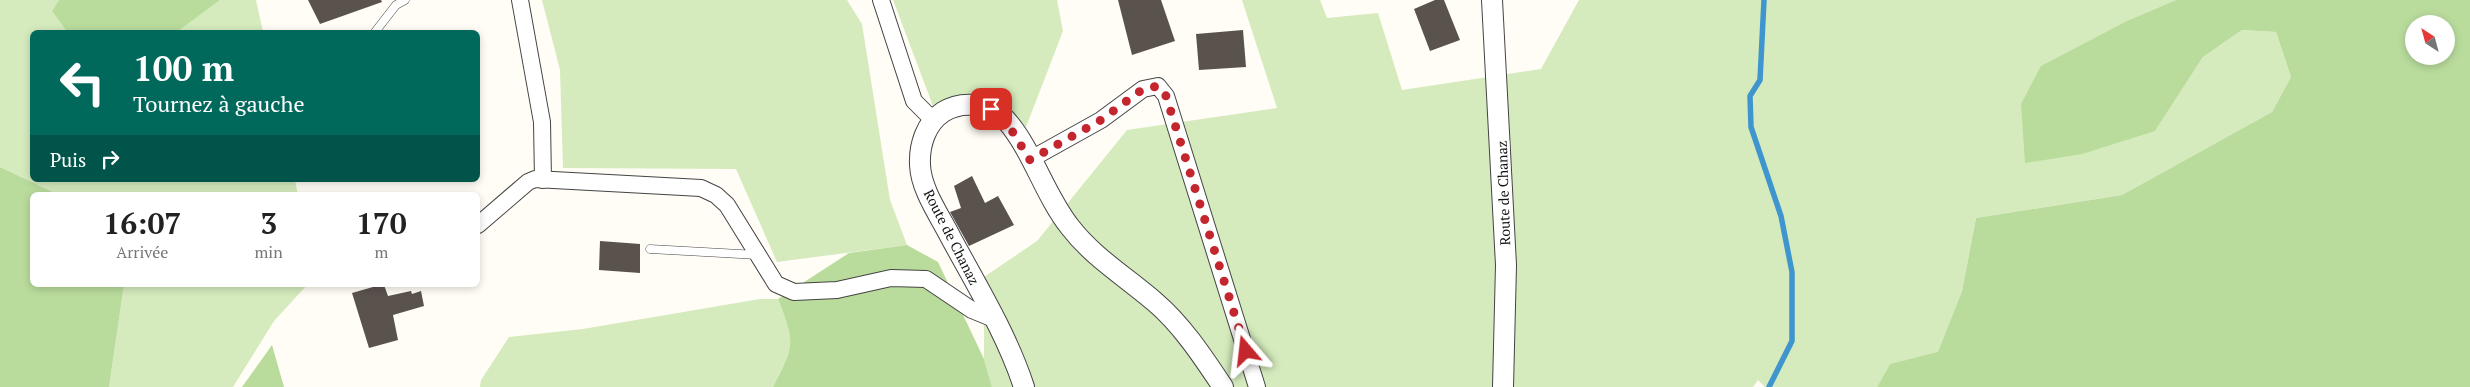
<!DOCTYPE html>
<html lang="fr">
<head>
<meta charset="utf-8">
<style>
	body { margin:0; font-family:"PT Serif",serif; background:#f2f2f2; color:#222; height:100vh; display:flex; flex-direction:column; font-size:19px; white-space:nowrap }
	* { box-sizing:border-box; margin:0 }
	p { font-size:16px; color:#767676 }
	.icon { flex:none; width:28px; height:28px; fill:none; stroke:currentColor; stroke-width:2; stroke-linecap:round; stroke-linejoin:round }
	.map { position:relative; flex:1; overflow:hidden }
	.side { position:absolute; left:30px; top:192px; width:450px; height:95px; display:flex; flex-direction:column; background:#fff; border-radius:8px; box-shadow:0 2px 8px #0003 }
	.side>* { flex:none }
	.hud { position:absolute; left:30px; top:30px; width:450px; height:152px; border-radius:8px; box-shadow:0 2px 8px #0003; background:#00695c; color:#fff; overflow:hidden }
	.needle { width:32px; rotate:324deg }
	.fabs { position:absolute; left:2405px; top:15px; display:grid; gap:10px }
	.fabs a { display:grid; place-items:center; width:50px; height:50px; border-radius:50%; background:#fff; box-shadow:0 2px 8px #0003; font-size:25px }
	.pin { position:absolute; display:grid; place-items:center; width:42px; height:42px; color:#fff; margin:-21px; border-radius:10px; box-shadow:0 2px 8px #0006 }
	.me { position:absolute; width:55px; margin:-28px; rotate:343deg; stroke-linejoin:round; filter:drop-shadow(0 0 4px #0008) }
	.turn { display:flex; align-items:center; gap:18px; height:105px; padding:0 20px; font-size:22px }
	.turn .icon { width:65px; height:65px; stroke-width:2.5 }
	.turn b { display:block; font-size:35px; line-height:42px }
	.then { display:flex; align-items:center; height:48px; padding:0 20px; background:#0003; gap:10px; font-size:19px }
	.eta { display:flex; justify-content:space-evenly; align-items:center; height:85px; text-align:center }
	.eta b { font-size:30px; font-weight:700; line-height:35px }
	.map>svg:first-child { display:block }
	.green { fill:#d5ebbd }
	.forest { fill:#b9dc9c; fill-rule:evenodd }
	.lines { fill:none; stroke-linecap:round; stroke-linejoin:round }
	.stream { stroke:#3f96cf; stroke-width:5.5 }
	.building { fill:#5a524d }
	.service-casing { stroke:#444; stroke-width:9 }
	.minor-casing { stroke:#444; stroke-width:18 }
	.tertiary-casing { stroke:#444; stroke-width:22 }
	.service { stroke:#fff; stroke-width:8 }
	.minor { stroke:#fff; stroke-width:16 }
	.tertiary { stroke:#fff; stroke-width:20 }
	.route { stroke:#c4262e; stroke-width:9; stroke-dasharray:0 16.2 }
	.labels { text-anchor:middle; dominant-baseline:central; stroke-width:5; stroke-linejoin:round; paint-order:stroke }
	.street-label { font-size:14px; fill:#111; stroke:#fff }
</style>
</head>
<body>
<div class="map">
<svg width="2470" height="387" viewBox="0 0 2470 387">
	<rect width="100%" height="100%" fill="#fffdf5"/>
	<g class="green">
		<polygon points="0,0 59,0 52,11 67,32 32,32 32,180 295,180 298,195 59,195 0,167"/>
		<polygon points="220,0 256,0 263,32 177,32"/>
		<polygon points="542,0 847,0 862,24 890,200 907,245 777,262 736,169 563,168 560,70"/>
		<polygon points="893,0 1057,0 1063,31 1026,127 989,93 933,106"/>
		<polygon points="1242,0 1320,0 1327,18 1378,13 1402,90 1541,69 1579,0 2176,0 2129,20 2155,131 2203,57 2242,30 2276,32 2291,77 2272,112 2122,195 1976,218 1962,291 1938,353 1890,364 1877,387 1765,387 1758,380 1753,387 992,387 984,359 984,277 1037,241 1127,130 1277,108"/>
		<polygon points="124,285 307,285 274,321 233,387 109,387"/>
		<path d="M760,299H778C795,343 795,345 773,387H480L481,380L509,337L583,329Z"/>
	</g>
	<g class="forest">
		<polygon points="59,0 220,0 177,32 67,32 52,11"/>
		<path d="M2176,0H2470V387H1877L1890,364L1938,352L1962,291L1976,218L2122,195L2272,112L2291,77L2276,32L2242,30L2203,57L2155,131L2082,154L2025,163L2021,104L2041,66L2129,20ZM2414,24H2446V56H2414Z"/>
		<polygon points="0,167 59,195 32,195 32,285 124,285 109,387 0,387"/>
		<path d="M907,245L938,262L984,359L992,387H773C795,345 795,343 778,299L849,253Z"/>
		<polygon points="272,345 284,387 242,387"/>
	</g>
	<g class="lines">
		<polyline class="stream" points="1764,0 1760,80 1750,96 1751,127 1781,216 1792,272 1792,341 1769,387"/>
	</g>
	<g class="building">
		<polygon points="308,0 381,0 382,2 320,24"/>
		<polygon points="1118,0 1161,0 1175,41 1132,55"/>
		<polygon points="1435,0 1444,0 1460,40 1430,51 1414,9"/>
		<polygon points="1243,30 1246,67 1199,70 1196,34"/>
		<polygon points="972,176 985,203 998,196 1014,225 969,246 950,212 961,208 954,186"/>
		<polygon points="600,241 640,244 640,273 599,270"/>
		<polygon points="380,285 384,285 388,296 411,291 412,294 421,291 424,306 393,315 398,340 369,348 352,293"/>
	</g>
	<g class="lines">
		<g class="service-casing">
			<g id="service">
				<polyline points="375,32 396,5 405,0"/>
				<polyline points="650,249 758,255"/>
			</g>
		</g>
		<g class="minor-casing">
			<g id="minor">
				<polyline points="520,0 542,122 543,180"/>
				<polyline points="881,0 914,101 933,120"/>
				<polyline points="1031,159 1101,120 1143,89 1158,86 1166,96 1257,387"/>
				<polyline points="478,225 528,182 535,179 701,188 716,195 727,205 776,284 794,292 837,290 891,278 926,279 972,310 994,319"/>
			</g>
		</g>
		<g class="tertiary-casing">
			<g id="tertiary">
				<polyline points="1492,0 1506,265 1503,387"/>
				<path d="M1024,387C1007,335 977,286 951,238C940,216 921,190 920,165C919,145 926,123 943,112C962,100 991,103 1006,120C1033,151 1044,194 1070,227C1093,257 1126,277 1155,302C1182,325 1203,357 1223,387"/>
			</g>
		</g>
		<use href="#service" class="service"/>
		<use href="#minor" class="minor"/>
		<use href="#tertiary" class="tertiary"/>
	</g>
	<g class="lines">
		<polyline class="route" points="991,109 1004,118 1030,160 1101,120 1143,89 1158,86 1166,96 1246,351"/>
	</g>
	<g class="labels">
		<g class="street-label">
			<text transform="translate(1503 193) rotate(-92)">Route de Chanaz</text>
			<text transform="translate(952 237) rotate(63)">Route de Chanaz</text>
		</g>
	</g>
</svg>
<div class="fabs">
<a><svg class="needle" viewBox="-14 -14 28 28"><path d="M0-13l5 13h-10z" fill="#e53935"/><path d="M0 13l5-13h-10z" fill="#767676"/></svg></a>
</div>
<div class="pin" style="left:991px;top:109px;background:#d93025"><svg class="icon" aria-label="arrive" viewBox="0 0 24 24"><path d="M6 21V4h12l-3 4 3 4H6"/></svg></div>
<svg class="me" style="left:1246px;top:351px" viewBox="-20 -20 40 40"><path d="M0-17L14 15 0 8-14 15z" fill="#c4262e" stroke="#fff" stroke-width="4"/></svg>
<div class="hud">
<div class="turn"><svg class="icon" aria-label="left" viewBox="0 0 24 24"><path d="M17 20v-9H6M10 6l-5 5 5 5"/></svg><div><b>100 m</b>Tournez à gauche</div></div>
<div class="then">Puis<svg class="icon" aria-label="right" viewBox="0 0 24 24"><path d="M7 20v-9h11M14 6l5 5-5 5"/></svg></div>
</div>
<section class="side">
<div class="eta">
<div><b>16:07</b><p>Arrivée</p></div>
<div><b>3</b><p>min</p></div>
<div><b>170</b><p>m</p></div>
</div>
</section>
</div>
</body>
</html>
